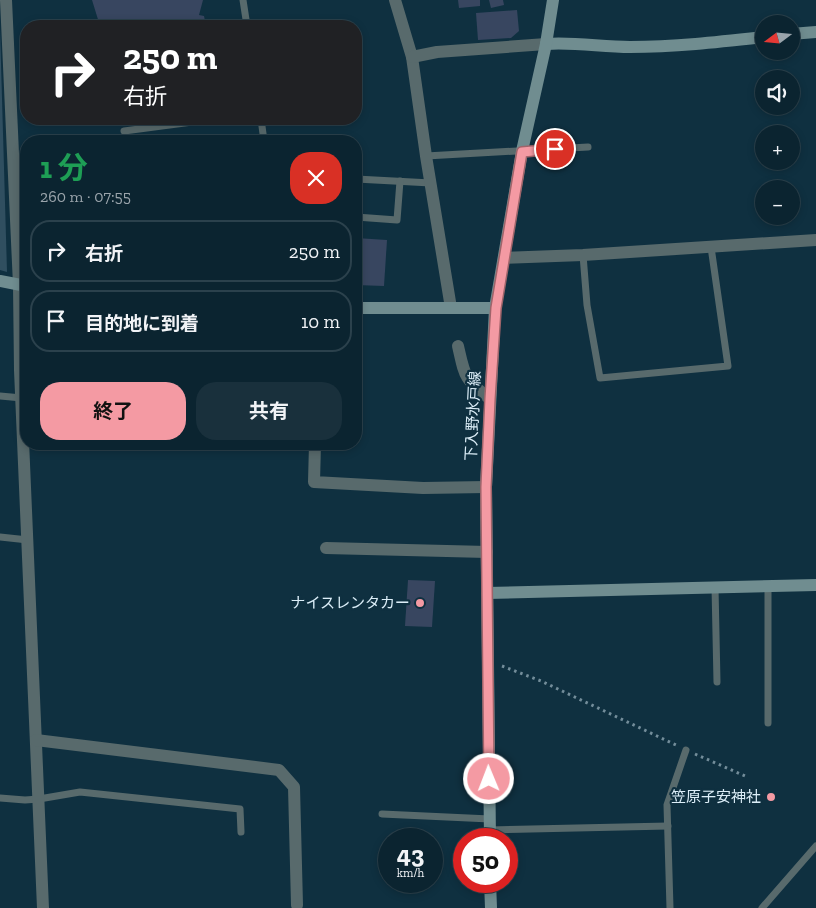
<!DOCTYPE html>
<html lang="ja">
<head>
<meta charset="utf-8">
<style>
	body { margin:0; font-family:"Zilla Slab","Noto Sans JP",serif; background:#19303c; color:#f1f3f6; height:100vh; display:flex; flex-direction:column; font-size:19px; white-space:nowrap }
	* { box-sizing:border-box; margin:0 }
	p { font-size:16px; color:#9aa4ab }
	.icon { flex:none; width:28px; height:28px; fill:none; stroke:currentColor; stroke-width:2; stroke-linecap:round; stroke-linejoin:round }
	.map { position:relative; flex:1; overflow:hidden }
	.drawer { position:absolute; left:20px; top:135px; width:342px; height:315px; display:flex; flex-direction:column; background:#0b2430; border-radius:20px; box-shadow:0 2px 8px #0003,0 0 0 1px #2b414c }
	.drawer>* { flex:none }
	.hud { position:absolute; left:20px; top:20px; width:342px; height:105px; border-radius:20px; box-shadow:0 2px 8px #0003,0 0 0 1px #2b414c; background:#202124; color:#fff; overflow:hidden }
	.needle { width:32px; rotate:254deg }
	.fabs { position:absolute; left:755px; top:15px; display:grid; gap:10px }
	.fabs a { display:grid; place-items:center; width:45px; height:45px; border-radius:50%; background:#0b2430; box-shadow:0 2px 8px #0003,0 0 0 1px #2b414c; font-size:25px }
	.speed { position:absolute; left:378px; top:828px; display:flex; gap:10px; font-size:25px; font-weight:700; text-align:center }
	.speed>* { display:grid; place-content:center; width:65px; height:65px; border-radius:50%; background:#0b2430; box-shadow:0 2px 8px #0003,0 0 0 1px #2b414c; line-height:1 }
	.speed small { font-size:12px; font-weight:400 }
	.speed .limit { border:8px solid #d22; background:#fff; color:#111 }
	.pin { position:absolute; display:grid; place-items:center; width:42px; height:42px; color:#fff; margin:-21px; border:2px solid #fff; border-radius:50%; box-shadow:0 1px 5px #0007 }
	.me { position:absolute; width:55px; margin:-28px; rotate:359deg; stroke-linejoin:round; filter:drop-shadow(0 0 4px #0008) }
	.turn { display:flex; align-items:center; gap:18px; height:105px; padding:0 20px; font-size:22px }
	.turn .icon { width:65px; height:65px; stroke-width:2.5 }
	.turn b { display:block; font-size:35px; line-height:42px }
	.round { display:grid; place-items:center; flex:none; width:52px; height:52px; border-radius:20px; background:#19303c }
	.summary { display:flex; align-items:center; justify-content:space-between; height:85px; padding:0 20px }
	h1 { font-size:30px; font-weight:700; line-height:38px; color:#1e9e55 }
	.cta { display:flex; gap:10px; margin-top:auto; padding:10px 20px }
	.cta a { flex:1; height:58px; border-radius:20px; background:#f49aa3; color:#111; font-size:20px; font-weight:700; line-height:58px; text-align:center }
	.cta a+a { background:#19303c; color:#f1f3f6 }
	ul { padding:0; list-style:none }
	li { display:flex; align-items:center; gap:15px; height:62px; margin:0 10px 8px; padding:0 10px; border:2px solid #2b414c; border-radius:20px }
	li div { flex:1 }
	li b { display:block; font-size:19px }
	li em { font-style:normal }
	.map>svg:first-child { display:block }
	.green { fill:#304f60 }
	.building { fill:#384660 }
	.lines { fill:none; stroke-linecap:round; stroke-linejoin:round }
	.path { stroke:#738d9a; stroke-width:3; stroke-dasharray:2.5 4; stroke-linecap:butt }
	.lane { stroke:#586a6c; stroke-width:7 }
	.street { stroke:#586a6c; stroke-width:12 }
	.secondary { stroke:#708d90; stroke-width:12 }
	.route-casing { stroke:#9f646a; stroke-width:12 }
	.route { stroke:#f49aa3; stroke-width:9 }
	.poi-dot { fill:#f49aa3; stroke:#0f3040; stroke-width:2 }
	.labels { text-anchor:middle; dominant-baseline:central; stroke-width:4.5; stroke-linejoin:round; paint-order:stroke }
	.street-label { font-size:15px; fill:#dceef8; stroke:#0f3040 }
	.poi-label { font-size:15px; fill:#dceef8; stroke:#0f3040; text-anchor:end }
</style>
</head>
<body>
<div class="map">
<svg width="816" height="908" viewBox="0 0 816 908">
	<rect width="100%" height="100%" fill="#0f3040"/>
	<polygon class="green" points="0,29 7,272 0,270"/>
	<g class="building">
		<polygon points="92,0 203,0 199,15 204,16 206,26 100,26"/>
		<polygon points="458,0 480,0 480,6 459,8"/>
		<polygon points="489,0 503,0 504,5 491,8"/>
		<polygon points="517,10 519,31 511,38 478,40 476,13"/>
		<polygon points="26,67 26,88 25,88 22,68"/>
		<polygon points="356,238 387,240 384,286 356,285"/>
		<polygon points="408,580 435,581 432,627 405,626"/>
	</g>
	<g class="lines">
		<g class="path">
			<polyline points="502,666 541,681 676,745"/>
			<polyline points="695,754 745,776"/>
		</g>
		<g class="lane">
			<polyline points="243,0 247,26"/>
			<polyline points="261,119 264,141"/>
			<polyline points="124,131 215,119"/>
			<polyline points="426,156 588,147"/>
			<polyline points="356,179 431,183"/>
			<polyline points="356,217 397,220 400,181"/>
			<polyline points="583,255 587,305 600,378 728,366 711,247"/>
			<polyline points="0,396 22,398"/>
			<polyline points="0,537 28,540"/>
			<polyline points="715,587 717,682"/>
			<polyline points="768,723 768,585"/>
			<polyline points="0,798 25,800 39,799 80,792 240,809 241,832"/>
			<polyline points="382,814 490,819"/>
			<polyline points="490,830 668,826"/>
			<polyline points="670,908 667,805 686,750"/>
			<polyline points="762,908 816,846"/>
		</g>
		<g class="street">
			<polyline points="6,0 19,285 20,370 43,908"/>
			<polyline points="395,0 412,57 426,156 451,308"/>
			<polyline points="412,57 437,52 546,44"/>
			<polyline points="504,258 583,255 816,240"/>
			<path d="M458,346C465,377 464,379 490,399"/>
			<polyline points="315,444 314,482 423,488 486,487"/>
			<polyline points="326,548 487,552"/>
			<polyline points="36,740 279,770 294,787 297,905"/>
		</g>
		<g class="secondary">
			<polyline points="791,34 816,32"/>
			<path d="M546,44C575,42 602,47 630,47C675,47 719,42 764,37"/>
			<polyline points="0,281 26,286"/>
			<polyline points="356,308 495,308"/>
			<polyline points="487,593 816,585"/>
			<polyline points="490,839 486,487 495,308 522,151 546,44 553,0"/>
			<polyline points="490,881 491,908"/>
		</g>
	</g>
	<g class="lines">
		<g class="route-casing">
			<polyline id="route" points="489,779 486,487 490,399 496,308 522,152 555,149"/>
		</g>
		<use href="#route" class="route"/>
	</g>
	<g class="poi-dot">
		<circle cx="420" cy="603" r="5"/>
		<circle cx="771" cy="797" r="5"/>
	</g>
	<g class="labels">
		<g class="street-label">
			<text transform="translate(473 416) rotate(-87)">下入野水戸線</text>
		</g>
		<g class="poi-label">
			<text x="410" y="603">ナイスレンタカー</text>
			<text x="761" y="797">笠原子安神社</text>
		</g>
	</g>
</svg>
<div class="fabs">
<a><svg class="needle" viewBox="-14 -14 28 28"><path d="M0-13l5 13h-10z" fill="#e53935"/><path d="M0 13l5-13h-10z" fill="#9aa4ab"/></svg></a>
<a><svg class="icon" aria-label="sound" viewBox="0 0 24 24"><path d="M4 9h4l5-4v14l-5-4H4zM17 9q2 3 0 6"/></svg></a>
<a>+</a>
<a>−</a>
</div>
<div class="speed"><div>43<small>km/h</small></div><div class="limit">50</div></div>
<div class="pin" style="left:555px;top:149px;background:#d93025"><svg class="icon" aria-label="arrive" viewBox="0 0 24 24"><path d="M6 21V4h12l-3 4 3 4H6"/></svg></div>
<svg class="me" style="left:489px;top:779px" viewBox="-20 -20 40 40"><circle r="17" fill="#f49aa3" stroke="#fff" stroke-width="3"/><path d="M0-11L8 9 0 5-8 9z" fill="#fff"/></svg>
<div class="hud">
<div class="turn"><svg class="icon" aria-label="right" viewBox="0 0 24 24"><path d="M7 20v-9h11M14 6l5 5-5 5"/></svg><div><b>250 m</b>右折</div></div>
</div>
<section class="drawer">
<div class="summary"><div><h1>1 分</h1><p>260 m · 07:55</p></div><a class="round" style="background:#d93025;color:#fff"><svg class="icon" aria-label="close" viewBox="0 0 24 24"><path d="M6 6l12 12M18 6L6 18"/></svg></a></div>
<ul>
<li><svg class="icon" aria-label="right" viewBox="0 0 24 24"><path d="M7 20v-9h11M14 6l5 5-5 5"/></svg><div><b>右折</b></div><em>250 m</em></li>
<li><svg class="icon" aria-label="arrive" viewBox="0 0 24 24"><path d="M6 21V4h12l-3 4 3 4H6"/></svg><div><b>目的地に到着</b></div><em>10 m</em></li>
</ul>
<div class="cta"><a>終了</a><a>共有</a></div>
</section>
</div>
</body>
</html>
